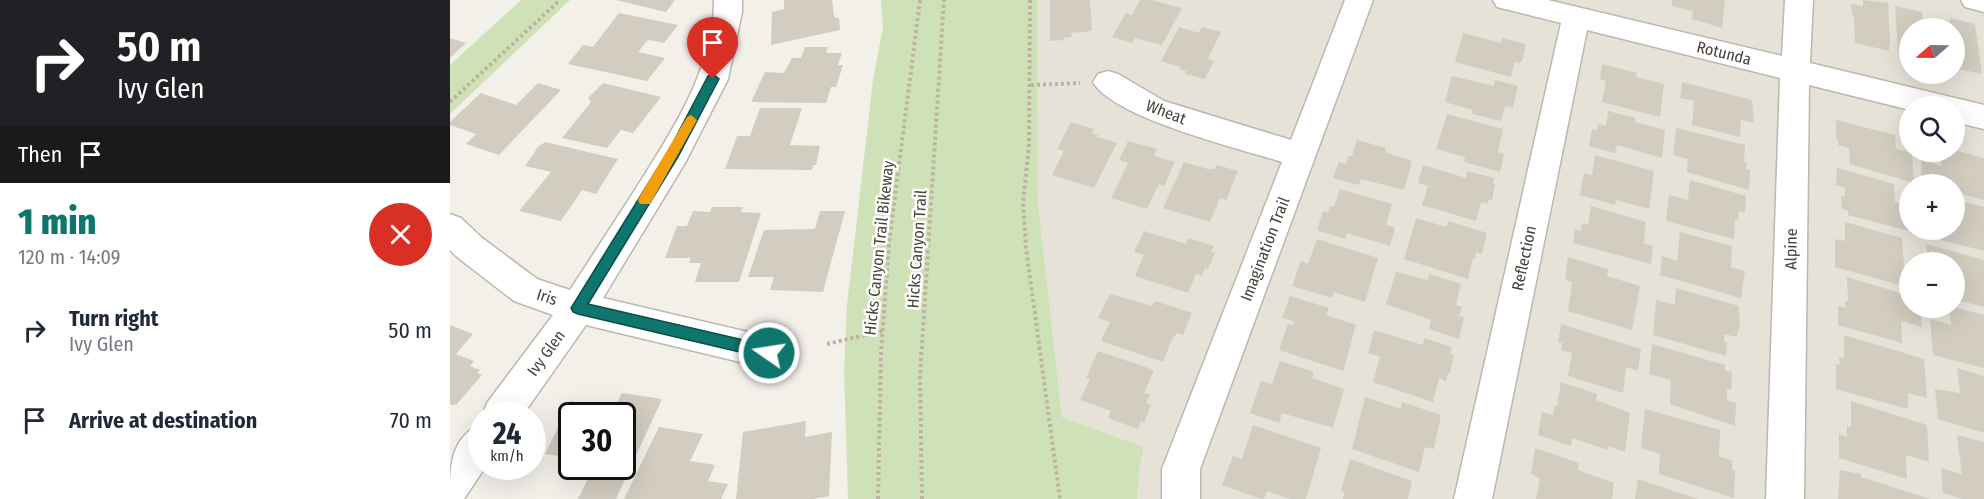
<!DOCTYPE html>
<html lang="en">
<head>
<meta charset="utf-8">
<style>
	body { margin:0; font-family:"Fira Sans Condensed",sans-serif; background:#f6f6f7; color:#1f2937; height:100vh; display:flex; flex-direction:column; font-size:22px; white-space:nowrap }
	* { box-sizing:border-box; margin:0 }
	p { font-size:20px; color:#747a83 }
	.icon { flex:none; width:33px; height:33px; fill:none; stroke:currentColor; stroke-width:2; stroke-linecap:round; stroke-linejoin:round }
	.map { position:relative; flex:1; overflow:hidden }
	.panel { display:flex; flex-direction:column; background:#fff; width:450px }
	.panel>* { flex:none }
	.guide { background:#202124; color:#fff; overflow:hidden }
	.needle { width:39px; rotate:250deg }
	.fabs { position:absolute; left:1449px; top:18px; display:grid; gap:12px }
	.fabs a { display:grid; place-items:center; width:66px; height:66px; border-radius:50%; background:#fff; box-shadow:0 6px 24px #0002; font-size:30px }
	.speed { position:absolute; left:18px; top:402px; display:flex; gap:12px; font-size:30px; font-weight:700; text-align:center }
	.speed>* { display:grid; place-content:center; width:78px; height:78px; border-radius:50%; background:#fff; box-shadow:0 6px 24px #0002; line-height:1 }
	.speed small { font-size:15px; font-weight:400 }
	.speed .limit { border:3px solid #111; border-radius:9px; background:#fff; color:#111 }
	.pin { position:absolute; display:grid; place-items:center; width:51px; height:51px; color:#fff; margin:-62px -26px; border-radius:50% 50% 50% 0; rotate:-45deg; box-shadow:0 0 6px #0007 }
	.pin .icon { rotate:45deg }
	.me { position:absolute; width:66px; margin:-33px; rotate:283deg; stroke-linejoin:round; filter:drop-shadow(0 0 4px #0008) }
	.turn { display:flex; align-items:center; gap:21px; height:126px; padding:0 18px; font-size:27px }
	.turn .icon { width:78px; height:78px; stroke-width:2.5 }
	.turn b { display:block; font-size:42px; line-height:51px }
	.then { display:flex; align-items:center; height:57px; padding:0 18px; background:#0003; gap:12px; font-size:22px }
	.round { display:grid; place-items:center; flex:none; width:63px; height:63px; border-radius:32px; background:#f6f6f7 }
	.head { display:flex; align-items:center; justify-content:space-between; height:102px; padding:0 18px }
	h1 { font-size:36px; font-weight:800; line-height:45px; color:#0f766e }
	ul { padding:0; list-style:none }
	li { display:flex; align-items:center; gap:18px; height:90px; padding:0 18px }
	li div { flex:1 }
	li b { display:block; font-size:22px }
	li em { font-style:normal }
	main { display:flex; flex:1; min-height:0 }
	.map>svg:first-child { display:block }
	.residential { fill:#e6e2d8; fill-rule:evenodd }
	.green { fill:#cfe2b7 }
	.building { fill:#d3ccc0 }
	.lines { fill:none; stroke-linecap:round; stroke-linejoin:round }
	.minor-casing { stroke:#bdb7ad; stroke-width:3 }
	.path { stroke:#beb3a0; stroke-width:4; stroke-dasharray:3 3; stroke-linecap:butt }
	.minor { fill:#fff; fill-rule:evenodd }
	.route { fill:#0f766e; stroke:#0a4d48; stroke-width:1.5 }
	.slow { fill:#f59e0b }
	.labels { text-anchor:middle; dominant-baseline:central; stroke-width:5; stroke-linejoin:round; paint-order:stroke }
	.street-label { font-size:16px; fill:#464139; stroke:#fff }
</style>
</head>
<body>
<main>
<section class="panel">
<div class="guide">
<div class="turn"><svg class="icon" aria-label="right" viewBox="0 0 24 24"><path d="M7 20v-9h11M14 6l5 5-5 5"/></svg><div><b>50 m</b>Ivy Glen</div></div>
<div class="then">Then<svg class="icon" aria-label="arrive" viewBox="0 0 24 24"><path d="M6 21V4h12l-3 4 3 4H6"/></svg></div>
</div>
<div class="head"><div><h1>1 min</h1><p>120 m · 14:09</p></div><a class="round" style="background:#d93025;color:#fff"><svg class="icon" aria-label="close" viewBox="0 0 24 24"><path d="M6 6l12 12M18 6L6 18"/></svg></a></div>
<ul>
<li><svg class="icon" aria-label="right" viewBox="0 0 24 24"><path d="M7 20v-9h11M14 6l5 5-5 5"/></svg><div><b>Turn right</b><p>Ivy Glen</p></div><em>50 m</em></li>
<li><svg class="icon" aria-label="arrive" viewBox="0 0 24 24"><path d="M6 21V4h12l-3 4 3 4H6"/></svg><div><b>Arrive at destination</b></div><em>70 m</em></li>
</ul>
</section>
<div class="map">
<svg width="1534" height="499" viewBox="0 0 1534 499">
	<rect width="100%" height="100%" fill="#f3f0ea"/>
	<path class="residential" d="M587,0H1534V499H687L690,464L694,447L612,417L588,204ZM1460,28H1504V74H1460ZM1460,106H1504V152H1460ZM1460,184H1504V230H1460ZM1460,262H1504V308H1460Z"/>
	<g class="green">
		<polygon points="71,0 120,0 0,114 0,65"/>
		<polygon points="431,0 587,0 588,204 612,417 694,447 690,464 687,499 398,499 394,369 397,305 423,80 433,27"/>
	</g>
	<g class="building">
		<polygon points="166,0 225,0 216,12"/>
		<polygon points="334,0 382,0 384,17 389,18 390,30 321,45 322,12 334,9"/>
		<polygon points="600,0 640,0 642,31 621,33 622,37 614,38 613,40 600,41"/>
		<polygon points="690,0 701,0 732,8 712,45 685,38 682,43 662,37 676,13 682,15"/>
		<polygon points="1222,0 1275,0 1272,28 1242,19 1243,11 1222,6"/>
		<polygon points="1413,0 1438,3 1440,44 1439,44 1439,51 1405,43 1404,16 1402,15 1401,4 1413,6"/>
		<polygon points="1445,6 1472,12 1473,28 1460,28 1460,56 1448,53"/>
		<polygon points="169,13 228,25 214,43 198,40 188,52 215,58 197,81 118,64 133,45 143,47"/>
		<polygon points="1500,18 1525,24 1532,74 1504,68 1504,28 1499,28"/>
		<polygon points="729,27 749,33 752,27 771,32 758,59 764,61 755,79 735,74 736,71 729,69 730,67 711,61"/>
		<polygon points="1013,33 1051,43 1052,38 1076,44 1073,59 1070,63 1064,62 1061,77 1005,62"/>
		<polygon points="0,38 16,43 0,58"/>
		<polygon points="355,47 378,47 376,53 392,53 388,65 393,65 386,87 381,87 376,103 301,102 315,72 334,73 342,58 351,58"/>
		<polygon points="1152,64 1187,73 1186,77 1214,84 1210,117 1152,102 1156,81 1150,79"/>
		<polygon points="1002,76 1044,86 1045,80 1068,86 1063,108 1055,106 1051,121 1022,114 1023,110 995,102"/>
		<polygon points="1232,82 1302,100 1304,123 1291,120 1290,137 1242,125 1244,101 1230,98"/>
		<polygon points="88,83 111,90 49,155 16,144 26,134 0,125 0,122 31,93 66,105"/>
		<polygon points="153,83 211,97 183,133 171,130 157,148 112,138 141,102 138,98"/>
		<polygon points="310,108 352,108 340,145 370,146 366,165 363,165 362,170 275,169 287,136 300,136"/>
		<polygon points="1158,111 1185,118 1185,122 1215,130 1212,158 1167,145 1165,153 1139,146 1142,129 1147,131 1148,124 1156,126"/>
		<polygon points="997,114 1053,129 1048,152 1054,154 1050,172 1014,162 1015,157 986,149"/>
		<polygon points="1386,120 1445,135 1446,149 1462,153 1464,183 1400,164 1399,148 1388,145 1388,139 1386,138"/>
		<polygon points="621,122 644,129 642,133 648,135 647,137 667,143 644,188 602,175 614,151 607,149"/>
		<polygon points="1226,128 1295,145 1294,162 1297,163 1296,169 1300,170 1299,190 1237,172 1238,159 1223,155"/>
		<polygon points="907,140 936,148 935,152 962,161 954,190 911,179 909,185 883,178 889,162 896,164 899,156 902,156"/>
		<polygon points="678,141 707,149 704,156 725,162 714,186 709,184 697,209 661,198 678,163 669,160"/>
		<polygon points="95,142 168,159 146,194 132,190 111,221 69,211 101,172 75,166 88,147"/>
		<polygon points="1504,150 1534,158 1534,200 1504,192 1504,184 1472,183 1471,160 1492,166 1491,152"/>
		<polygon points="1145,155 1204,171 1199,209 1166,200 1165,205 1130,195 1134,173 1142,175"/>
		<polygon points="734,162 758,169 764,169 767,165 788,171 776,200 770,198 760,222 713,208"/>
		<polygon points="973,165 1016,178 1017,171 1044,178 1043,184 1045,184 1042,200 1039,199 1038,204 1031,202 1026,221 972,205 978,186 968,183"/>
		<polygon points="1387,168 1444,184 1445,202 1460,206 1460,230 1466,230 1466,233 1398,215 1398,211 1392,209 1391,196 1395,197 1395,188 1386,185"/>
		<polygon points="1240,180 1296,196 1295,213 1289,211 1288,220 1285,219 1284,239 1216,221 1219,195 1238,200"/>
		<polygon points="890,189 942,204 936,225 945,228 940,246 897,233 895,239 867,230 873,211 878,212 880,206 884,207"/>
		<polygon points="1504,199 1534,207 1534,251 1491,240 1491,230 1504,230"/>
		<polygon points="1141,206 1196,222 1194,243 1203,246 1201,264 1123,243 1125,229 1131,231 1132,223 1138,225"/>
		<polygon points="262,207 293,207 291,212 311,213 289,282 245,282 251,263 239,263 241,258 215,258 227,226 237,226 243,211 260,212"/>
		<polygon points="370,211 395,211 373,292 320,290 324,277 298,277 314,230 365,229"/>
		<polygon points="966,218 996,227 998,221 1037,233 1032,254 1026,252 1025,259 1023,258 1018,279 954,259"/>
		<polygon points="1395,222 1452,238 1454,266 1460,268 1460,288 1385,267 1385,239 1395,241"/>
		<polygon points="694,231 736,244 738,238 764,246 761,252 765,253 758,269 755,268 752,276 746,274 738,293 685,276 694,255 684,252"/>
		<polygon points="1230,232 1282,246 1281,267 1295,271 1291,298 1210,275 1212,256 1227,261"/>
		<polygon points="867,239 928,258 915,302 884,292 882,298 842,286 851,261 858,264"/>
		<polygon points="1476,244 1534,260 1534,307 1504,299 1504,262 1477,262"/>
		<polygon points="1118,257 1158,269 1157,276 1190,286 1182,330 1118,311 1122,282 1115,280"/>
		<polygon points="946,272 978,280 979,274 1011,284 1006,305 1012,307 1009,316 1014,317 1009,339 979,329 981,320 936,304"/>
		<polygon points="1397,277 1460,296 1460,308 1470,308 1472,327 1451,321 1452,343 1388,325 1388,306 1396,308 1395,301 1398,301"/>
		<polygon points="1226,288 1289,306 1290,330 1288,329 1287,337 1274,334 1274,342 1277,343 1276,356 1203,335 1206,300 1225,305"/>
		<polygon points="660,294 702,306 705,301 742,313 733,335 727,333 722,339 713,362 651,341 660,322 648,318"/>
		<polygon points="840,296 879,308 876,315 906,325 893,371 829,350 838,324 843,325 844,321 832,318"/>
		<polygon points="1499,308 1504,307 1534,315 1534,368 1483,355 1480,319 1501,325"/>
		<polygon points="1111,324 1191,349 1188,371 1176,367 1173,393 1118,376 1122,353 1111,350 1112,343 1108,342"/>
		<polygon points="0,325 23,334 6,354 24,361 20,366 30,370 27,373 32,375 7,404 2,405 0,404"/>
		<polygon points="924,330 973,345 974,338 1002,347 1000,354 1004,355 1000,374 998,373 996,381 989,378 983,402 923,382 930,357 918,353"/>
		<polygon points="1394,335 1474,359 1477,398 1458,393 1458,409 1386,389 1386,364 1390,365 1389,357 1394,358"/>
		<polygon points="1202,344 1275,365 1275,370 1282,372 1281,390 1277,389 1277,400 1286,403 1285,426 1220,404 1221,380 1199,374"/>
		<polygon points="648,351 704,370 694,393 700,395 696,403 701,405 694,423 691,421 688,429 658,418 661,411 630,400 640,379 636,378"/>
		<polygon points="830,361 864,372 862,378 894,389 883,428 832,413 829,423 800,413 811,381 822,384"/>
		<polygon points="1507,368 1534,376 1534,433 1488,419 1485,389 1510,393"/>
		<polygon points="1111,382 1147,394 1146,400 1180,413 1175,452 1159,446 1158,450 1122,438 1121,446 1088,435 1092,412 1103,415 1105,405 1107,406"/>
		<polygon points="172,393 212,399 166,499 128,499 144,466 172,466 172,416 122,416 122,458 95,454 121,401 164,408"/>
		<polygon points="915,397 951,409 952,402 991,415 984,449 975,447 969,472 902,449"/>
		<polygon points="1401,401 1477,425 1479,462 1456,455 1457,479 1389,458 1389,434 1397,437 1397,426 1401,427"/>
		<polygon points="1195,409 1270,430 1269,456 1282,461 1282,470 1285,471 1284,498 1209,474 1210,454 1191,448"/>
		<polygon points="356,421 355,437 382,432 379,496 363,499 286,499 293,432"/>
		<polygon points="803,425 871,448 856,499 840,499 817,491 814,499 811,499 772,485 783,456 792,459"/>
		<polygon points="209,427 253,434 240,461 265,465 258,481 278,484 271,499 174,499"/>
		<polygon points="1507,435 1534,442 1534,499 1513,499 1493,493 1491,468 1512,474"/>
		<polygon points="1085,448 1129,463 1128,470 1164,483 1162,499 1086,499 1090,478 1081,474"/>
		<polygon points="900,459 962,481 958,499 893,499 895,492 891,491"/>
		<polygon points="1390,470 1411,474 1411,477 1480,499 1388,499"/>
		<polygon points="1188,479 1248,499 1185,499"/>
	</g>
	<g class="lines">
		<g class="minor-casing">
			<g id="minor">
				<path d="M264,0H292V12L278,79L235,163L153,298L319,337L331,341L337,353L331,365L319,369L136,325L72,416H32L37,403L103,315L64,301L7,257L0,250V214L11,218L31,237L87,279L120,290C141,258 162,225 183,193C219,136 264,70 264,0Z"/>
				<path d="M895,0H923L750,469V499H712V469L832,162C791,149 663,118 643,82L648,74L658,71L668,74L714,101L841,140Z"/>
				<polygon points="1043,0 1098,0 1332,56 1335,0 1363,0 1360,63 1534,105 1534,129 1504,122 1504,106 1460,106 1460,110 1359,85 1354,499 1316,499 1330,78 1137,30 1042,499 1004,499 1111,23 1047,7"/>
				<polygon points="1511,0 1534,0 1534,12 1515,7"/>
				<path d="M32,423V466H36L14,499H0C0,466 0,438 32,423Z"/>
			</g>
		</g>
		<g class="path">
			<polyline points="580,0 579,147 573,202 576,248 610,499"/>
			<polyline points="581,85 630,83"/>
			<polyline points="0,102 110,0"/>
			<polyline points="377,344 432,331"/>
			<polyline points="428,499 431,353 439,244 470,0"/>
			<polyline points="472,499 470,376 494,0"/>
		</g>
		<use href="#minor" class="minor"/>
	</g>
	<polygon class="route" points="263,74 269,79 228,157 138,304 319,346 324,348 326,353 324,357 319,359 128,314 123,312 121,308 219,150 258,76"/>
	<polygon class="slow" points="241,115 247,120 200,204 190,204 188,200 190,196 237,117"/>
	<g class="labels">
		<g class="street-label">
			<text transform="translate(1274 53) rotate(14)">Rotunda</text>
			<text transform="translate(716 112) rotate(21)">Wheat</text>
			<text transform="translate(429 248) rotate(-84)">Hicks Canyon Trail Bikeway</text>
			<text transform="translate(467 249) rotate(-86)">Hicks Canyon Trail</text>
			<text transform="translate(815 249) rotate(-69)">Imagination Trail</text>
			<text transform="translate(1341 249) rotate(-89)">Alpine</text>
			<text transform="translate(1074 258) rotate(-78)">Reflection</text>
			<text transform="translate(97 297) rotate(18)">Iris</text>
			<text transform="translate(96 353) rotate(-54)">Ivy Glen</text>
		</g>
	</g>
</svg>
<div class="fabs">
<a><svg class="needle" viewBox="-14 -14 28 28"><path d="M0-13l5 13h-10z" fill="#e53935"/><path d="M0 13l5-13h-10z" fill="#747a83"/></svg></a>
<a><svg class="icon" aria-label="search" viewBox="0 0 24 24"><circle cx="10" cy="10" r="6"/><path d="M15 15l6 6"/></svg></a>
<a>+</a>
<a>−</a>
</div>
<div class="speed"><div>24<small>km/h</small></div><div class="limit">30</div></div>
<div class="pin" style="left:263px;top:79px;background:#d93025"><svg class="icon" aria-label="arrive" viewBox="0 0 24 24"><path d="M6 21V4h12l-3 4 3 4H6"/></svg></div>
<svg class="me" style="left:319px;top:353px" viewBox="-20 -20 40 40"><circle r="17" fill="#0f766e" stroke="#fff" stroke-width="3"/><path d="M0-11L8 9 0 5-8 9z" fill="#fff"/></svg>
</div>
</main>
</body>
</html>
